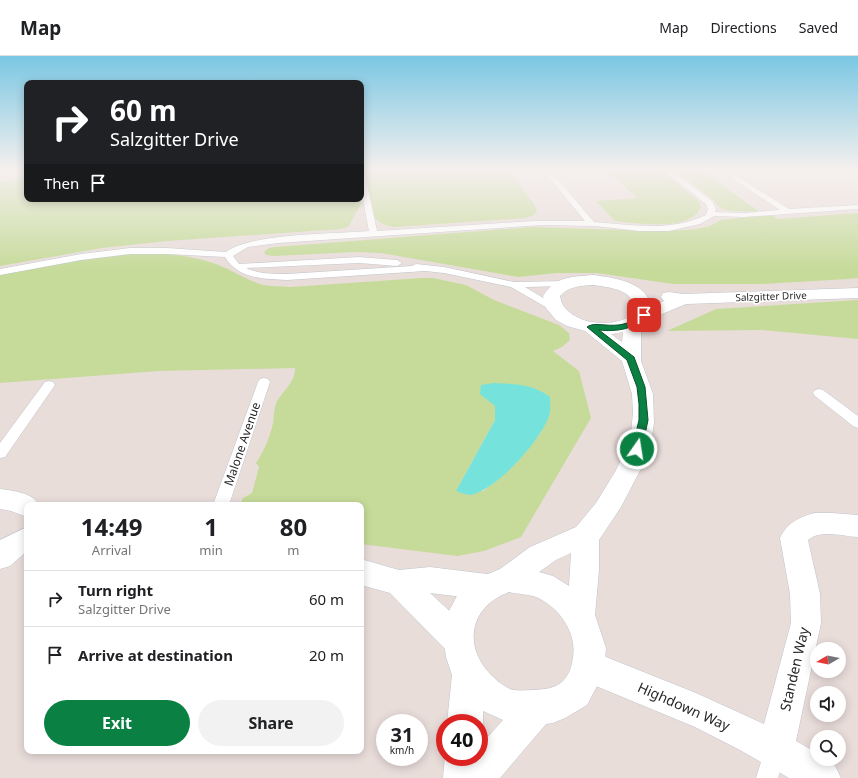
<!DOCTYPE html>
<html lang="en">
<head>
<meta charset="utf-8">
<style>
	body { margin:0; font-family:"Noto Sans",sans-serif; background:#f2f2f2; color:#202124; height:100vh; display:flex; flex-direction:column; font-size:15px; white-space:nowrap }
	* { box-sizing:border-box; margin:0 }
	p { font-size:13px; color:#757577 }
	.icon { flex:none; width:22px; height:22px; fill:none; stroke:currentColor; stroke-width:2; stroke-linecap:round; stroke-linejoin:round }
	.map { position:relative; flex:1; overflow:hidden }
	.drawer { position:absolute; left:24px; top:446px; width:340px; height:252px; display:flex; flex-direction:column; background:#fff; border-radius:8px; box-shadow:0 2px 10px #0003 }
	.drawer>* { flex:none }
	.hud { position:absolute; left:24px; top:24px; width:340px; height:122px; border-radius:8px; box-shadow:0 2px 10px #0003; background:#202124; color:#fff; overflow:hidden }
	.needle { width:26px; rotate:261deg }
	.buttons { position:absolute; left:810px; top:586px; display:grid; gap:8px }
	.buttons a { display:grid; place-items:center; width:36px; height:36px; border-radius:50%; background:#fff; box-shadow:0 2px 10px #0003; font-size:20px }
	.speed { position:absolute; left:376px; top:658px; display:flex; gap:8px; font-size:20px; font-weight:700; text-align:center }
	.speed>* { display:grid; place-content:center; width:52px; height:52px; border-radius:50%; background:#fff; box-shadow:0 2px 10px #0003; line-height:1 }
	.speed small { font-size:10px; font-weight:400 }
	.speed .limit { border:6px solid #d22; background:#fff; color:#111 }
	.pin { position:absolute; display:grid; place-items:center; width:34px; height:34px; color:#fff; margin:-17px; border-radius:8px; box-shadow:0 2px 6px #0006 }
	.me { position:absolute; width:44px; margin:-22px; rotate:13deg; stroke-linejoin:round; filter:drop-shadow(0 0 3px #0008) }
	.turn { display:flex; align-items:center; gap:14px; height:84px; padding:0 20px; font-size:18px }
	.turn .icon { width:52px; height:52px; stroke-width:2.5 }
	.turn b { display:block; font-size:28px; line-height:34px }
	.then { display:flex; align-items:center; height:38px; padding:0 20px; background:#0003; gap:8px; font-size:15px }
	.eta { display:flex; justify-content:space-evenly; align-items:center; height:68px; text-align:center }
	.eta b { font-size:24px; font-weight:700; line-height:28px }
	.cta { display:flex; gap:8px; margin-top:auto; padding:8px 20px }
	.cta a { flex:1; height:46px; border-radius:24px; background:#0b8043; color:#fff; font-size:16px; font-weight:700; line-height:46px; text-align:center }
	.cta a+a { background:#f2f2f2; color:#202124 }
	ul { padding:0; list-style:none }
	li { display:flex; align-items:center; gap:12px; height:56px; padding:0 20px; border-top:1px solid #e0e0e0 }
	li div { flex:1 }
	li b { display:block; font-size:15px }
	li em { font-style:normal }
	header { display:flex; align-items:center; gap:24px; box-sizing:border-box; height:56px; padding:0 20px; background:#fff; border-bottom:1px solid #e0e0e0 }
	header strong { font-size:19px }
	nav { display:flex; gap:22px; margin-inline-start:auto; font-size:14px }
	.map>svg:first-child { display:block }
	.green { fill:#c6db9a; fill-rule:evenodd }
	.water { fill:#75e3dc }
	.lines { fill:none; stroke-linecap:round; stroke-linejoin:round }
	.service-casing { stroke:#bec5cd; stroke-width:1 }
	.minor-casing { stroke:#bec5cd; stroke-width:1 }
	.tertiary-casing { stroke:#bec5cd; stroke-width:1 }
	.service { fill:#fff; fill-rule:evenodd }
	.minor { fill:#fff; fill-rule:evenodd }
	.tertiary { fill:#fff; fill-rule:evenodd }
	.route { fill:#0b8043; stroke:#07532c }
	.labels { text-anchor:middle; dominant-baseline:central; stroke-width:3.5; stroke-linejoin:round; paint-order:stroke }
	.far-street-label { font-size:10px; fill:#272727; stroke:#fff }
	.street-label { font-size:12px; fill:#272727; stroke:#fff }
	.near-street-label { font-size:14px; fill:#272727; stroke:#fff }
</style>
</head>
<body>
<header>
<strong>Map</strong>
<nav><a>Map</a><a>Directions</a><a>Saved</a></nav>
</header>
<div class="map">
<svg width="858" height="722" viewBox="0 0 858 722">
	<rect width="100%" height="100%" fill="#e9ddda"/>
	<g class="green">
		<path d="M361,113H507L534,148L537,155L534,159L525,162L394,171C368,167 371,150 367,129L361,128Z"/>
		<path d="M606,113H658L699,145L701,151C690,176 638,167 615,165L596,145L637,142Z"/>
		<path d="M673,113H699L757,154L758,156C752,156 747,155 742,155C730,155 720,156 714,144Z"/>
		<polygon points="27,120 27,143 361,143 361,137 363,145 348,171 340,173 167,185 102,192 0,210 0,126 14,122"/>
		<polygon points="858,157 858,222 848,223 760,228 673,228 597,217 557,217 518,221 381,197 355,196 274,200 266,199 264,196 269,192 275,191 533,171 653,175 688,174 708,171 721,164 772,159 778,163"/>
		<path d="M122,197C151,197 182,197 210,206C227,211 241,221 257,227C267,231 280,230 291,231L421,222H433L466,229L494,244L559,269L569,277L570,284L562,291L553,295L579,315L591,362L521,481L484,495L457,500L361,488V449H240L243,442L252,437L259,411L256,407C264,395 270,381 273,367C274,359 274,352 277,345C283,335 296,325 295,312L159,315L0,327V219L57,207ZM495,350L550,358L540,378L516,407L497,424L483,435H456L495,364Z"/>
		<polygon points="858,244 858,283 761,274 667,275 716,253"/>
	</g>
	<path class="water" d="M494,327C514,328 534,328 550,341C550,347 551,354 549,360C541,384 496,435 470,439C466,439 460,436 456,435L495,364V350L480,338L481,329Z"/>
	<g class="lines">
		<g class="service-casing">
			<g id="service">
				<path d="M361,113L364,114L377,175L534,165H585L542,113H549L594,166C633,169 670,176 706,159L708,153L706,148L662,113H670L712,145L716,153L715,156L744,157L780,154L718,113H726L789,153L858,149V153L744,161L714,160L700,168L669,175H639L595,170L542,169L278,187L248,191L233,200L239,208L359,201L397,204L402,207L397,210L359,207L246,212C258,218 273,218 287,218L412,210L416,208L444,211L514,226L568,225L570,227L565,230L525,231L560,252L561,254L556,257L511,231L444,217L425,215L287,224C264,223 238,223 225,201L167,198H130L81,204L0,219V213L81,198L130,192H167L226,196C250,177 335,178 369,175L361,133Z"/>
				<polygon points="264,322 268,323 270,326 229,449 213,449 258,326 260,323"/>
				<polygon points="49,325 53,326 55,329 5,401 0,402 0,387 45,326"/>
				<polygon points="819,333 823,334 858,360 858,372 853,370 815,340 813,337 815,334"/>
				<polygon points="775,684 783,687 786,695 778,722 756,722 767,687"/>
			</g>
		</g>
		<g class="minor-casing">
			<g id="minor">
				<path d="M0,433C13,435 32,436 39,449H27V461L11,455L0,453Z"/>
				<path d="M814,457H832L858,459V481C843,480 820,473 808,484L820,538L821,567L796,685L817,697V703C833,703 835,709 841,722H789L740,694L695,671L579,623L575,611L579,599L591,595L696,637L764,668L791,567L790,538L780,482C788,466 798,462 814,457Z"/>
				<polygon points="27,471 27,495 10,510 0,513 0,484"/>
				<polygon points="361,503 399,514 430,511 487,518 497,522 502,531 497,540 487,544 430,537 469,573 474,584 469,595 458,599 447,595 390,537 361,529"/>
			</g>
		</g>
		<g class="tertiary-casing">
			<path id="tertiary" d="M593,219C613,222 646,225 651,250L664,245L661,241L663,237L669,236L683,238L858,232V242L686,248L650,263L641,270V305L653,338L654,367L651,387L645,405L621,451L599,484V514L595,559L606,592L604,617L587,649L565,662L553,667L546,668L500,722H443L445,700L479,701V691L503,664L483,655V667L479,675V667H447L452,619L446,601L443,578L448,557L458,538L466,530L476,523L500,513L530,491L576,471L596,447L615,416L625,396L631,377L633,357L632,338L622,305L585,275L567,270L556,264L546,252L543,240C556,220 571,221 593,219ZM593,229C606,231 625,232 633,245C635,248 634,254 635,257C617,272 580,270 565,252C562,249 561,244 560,240C569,230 580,230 593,229ZM623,276L622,286L611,278H612ZM571,497L569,530L553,520L539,516L556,504ZM509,536C518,538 528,538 536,541C559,551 577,576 573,601C572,610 569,620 562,626C554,633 545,633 534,634C527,634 520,635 513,634C504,631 496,624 490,618C462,588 471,550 509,536Z"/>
		</g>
		<use href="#service" class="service"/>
		<use href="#minor" class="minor"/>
		<use href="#tertiary" class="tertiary"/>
	</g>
	<linearGradient id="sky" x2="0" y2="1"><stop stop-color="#7ac7e3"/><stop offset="0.53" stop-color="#f5f0ee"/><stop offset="1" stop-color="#f5f0ee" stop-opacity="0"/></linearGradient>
	<rect width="858" height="214" fill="url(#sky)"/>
	<path class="route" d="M641,257H646L647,259C636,273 617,276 599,274L634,301L645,331L648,364L642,393L637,396L632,393L639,364V348L637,331L627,304L587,271C597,263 622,279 641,257Z"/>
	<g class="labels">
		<g class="far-street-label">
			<text transform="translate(771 240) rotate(-2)">Salzgitter Drive</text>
		</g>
		<g class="street-label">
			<text transform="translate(242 388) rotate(-71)">Malone Avenue</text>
		</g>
		<g class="near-street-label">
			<text transform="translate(794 613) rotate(-77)">Standen Way</text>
			<text transform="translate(684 650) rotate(24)">Highdown Way</text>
		</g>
	</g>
</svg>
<div class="buttons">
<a><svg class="needle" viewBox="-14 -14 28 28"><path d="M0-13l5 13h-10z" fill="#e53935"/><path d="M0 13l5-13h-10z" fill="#757577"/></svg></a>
<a><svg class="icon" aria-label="sound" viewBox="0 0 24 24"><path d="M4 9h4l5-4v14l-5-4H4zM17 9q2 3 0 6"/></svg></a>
<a><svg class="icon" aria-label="search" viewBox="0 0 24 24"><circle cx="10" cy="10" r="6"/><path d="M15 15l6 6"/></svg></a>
</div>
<div class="speed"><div>31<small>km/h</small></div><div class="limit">40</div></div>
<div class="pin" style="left:644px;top:259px;background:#d93025"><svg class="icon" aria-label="arrive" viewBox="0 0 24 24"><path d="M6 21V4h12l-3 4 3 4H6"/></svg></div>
<svg class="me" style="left:637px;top:393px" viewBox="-20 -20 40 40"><circle r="17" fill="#0b8043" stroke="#fff" stroke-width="3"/><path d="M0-11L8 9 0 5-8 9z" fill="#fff"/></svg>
<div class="hud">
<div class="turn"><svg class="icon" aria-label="right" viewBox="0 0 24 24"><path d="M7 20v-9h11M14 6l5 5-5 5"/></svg><div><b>60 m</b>Salzgitter Drive</div></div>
<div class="then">Then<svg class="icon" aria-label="arrive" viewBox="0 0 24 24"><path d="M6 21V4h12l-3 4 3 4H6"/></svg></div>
</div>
<section class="drawer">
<div class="eta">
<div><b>14:49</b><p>Arrival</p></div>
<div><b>1</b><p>min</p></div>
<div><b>80</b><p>m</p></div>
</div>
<ul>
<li><svg class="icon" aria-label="right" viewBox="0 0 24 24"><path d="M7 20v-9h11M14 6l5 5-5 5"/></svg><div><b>Turn right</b><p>Salzgitter Drive</p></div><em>60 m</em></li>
<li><svg class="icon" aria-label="arrive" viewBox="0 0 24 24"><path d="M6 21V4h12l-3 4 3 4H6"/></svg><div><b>Arrive at destination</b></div><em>20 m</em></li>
</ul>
<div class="cta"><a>Exit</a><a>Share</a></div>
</section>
</div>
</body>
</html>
